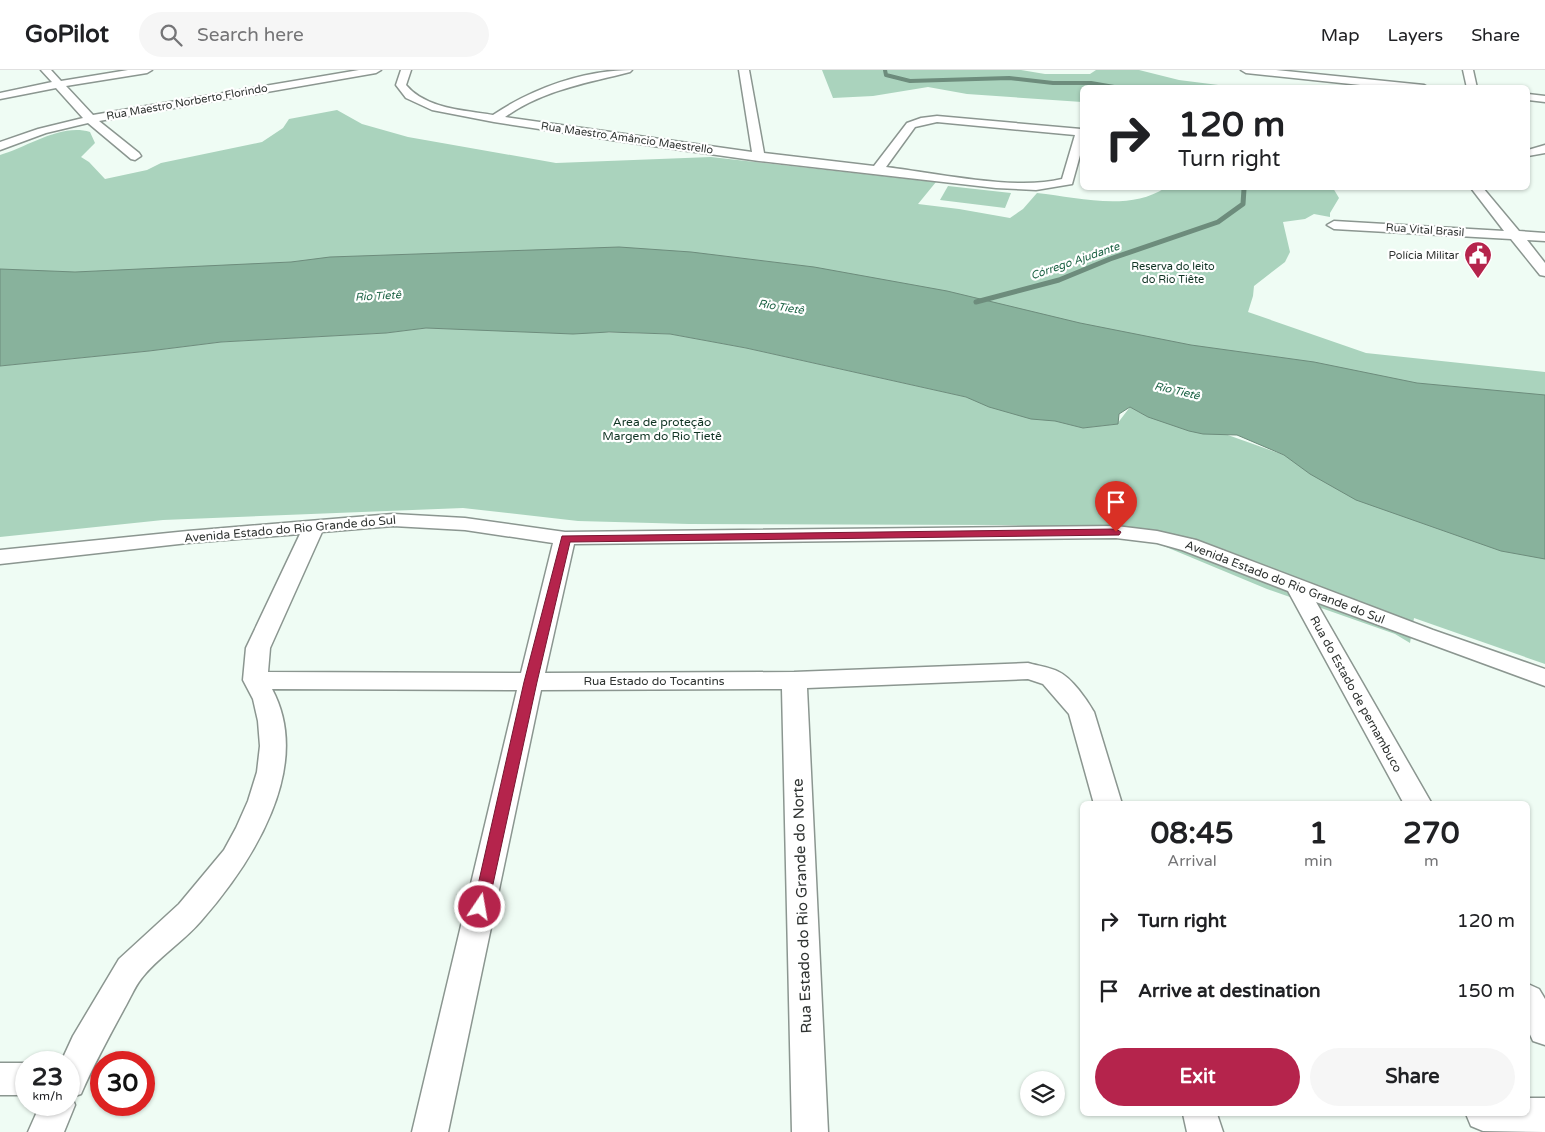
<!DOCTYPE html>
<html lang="en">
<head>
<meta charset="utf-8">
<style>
	body { margin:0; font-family:"Varela Round",sans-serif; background:#f6f6f6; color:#202124; height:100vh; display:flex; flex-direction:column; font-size:19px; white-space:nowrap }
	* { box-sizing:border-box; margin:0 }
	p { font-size:16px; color:#757577 }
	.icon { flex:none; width:28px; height:28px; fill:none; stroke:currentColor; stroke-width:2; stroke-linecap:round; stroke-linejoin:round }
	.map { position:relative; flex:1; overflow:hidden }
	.panel { position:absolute; left:1080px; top:731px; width:450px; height:315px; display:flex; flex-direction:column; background:#fff; border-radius:8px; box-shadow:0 1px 4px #0004 }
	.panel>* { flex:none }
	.banner { position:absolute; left:1080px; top:15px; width:450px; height:105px; border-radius:8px; box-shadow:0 1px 4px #0004; background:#fff; color:#202124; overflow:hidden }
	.fabs { position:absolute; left:1020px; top:1001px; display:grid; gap:10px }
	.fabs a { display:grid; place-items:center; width:45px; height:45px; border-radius:50%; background:#fff; box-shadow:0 1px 4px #0004; font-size:25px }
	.speed { position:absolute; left:15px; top:981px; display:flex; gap:10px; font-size:25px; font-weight:700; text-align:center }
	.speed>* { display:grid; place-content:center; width:65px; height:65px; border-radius:50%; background:#fff; box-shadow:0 1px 4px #0004; line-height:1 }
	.speed small { font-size:12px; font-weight:400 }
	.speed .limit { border:8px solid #d22; background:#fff; color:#111 }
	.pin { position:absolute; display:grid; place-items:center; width:42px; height:42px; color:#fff; margin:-51px -21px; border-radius:50% 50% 50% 0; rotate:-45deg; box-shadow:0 0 5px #0007 }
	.pin .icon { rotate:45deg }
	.me { position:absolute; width:55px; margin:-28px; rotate:12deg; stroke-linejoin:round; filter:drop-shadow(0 0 4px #0008) }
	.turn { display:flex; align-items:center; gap:18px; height:105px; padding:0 15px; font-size:22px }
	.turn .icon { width:65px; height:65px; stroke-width:2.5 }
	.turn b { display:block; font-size:35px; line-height:42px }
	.eta { display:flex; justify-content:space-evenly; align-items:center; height:85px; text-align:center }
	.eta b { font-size:30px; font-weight:800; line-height:35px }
	.button { display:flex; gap:10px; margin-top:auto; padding:10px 15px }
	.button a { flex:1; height:58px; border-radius:30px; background:#b5244c; color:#fff; font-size:20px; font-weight:800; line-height:58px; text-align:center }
	.button a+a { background:#f6f6f6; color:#202124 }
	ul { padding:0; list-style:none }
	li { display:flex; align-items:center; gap:15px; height:70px; padding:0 15px }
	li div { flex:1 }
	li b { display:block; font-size:19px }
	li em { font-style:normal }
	header { display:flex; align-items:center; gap:30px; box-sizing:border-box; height:70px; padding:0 25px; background:#fff; border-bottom:1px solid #e0e0e0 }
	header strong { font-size:24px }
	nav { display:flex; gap:28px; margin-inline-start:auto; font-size:18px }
	.search { width:350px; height:45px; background:#f6f6f6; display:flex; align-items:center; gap:12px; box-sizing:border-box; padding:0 18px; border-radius:28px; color:#757577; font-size:19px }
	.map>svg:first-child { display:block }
	.green { fill:#aad3bd }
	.water { fill:#88b29c; stroke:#6d8c7c }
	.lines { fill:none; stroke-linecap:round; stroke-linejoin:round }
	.stream-far1 { stroke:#6d8c7c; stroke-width:4 }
	.stream { stroke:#6d8c7c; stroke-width:5 }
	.street-casing { stroke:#8b9690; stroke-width:3 }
	.street { fill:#fff; fill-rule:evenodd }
	.route { fill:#b5244c; stroke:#761731 }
	.labels { text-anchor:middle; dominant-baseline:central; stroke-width:4.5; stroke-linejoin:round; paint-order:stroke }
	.far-street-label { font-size:11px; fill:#2f3331; stroke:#fff }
	.far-poi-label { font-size:11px; fill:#2f3331; stroke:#fff; text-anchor:end }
	.far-water-label { font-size:11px; font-style:italic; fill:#1d6345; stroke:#fff }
	.far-park-label { font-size:11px; fill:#0f3323; stroke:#fff }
	.park-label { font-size:12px; fill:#0f3323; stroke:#fff }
	.street-label { font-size:12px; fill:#2f3331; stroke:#fff }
	.near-street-label { font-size:15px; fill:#2f3331; stroke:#fff }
</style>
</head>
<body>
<header>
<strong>GoPilot</strong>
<div class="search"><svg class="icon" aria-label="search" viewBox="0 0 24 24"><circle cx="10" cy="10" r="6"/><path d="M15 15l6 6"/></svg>Search here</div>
<nav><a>Map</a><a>Layers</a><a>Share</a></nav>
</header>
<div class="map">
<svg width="1545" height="1062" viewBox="0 0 1545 1062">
	<rect width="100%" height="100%" fill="#effcf4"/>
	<g class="green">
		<polygon points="822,0 1021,0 1045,4 1090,4 1096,0 1139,0 1179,10 1234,17 1082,18 1082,32 967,24 928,17 873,26 833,28"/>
		<path d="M337,40L362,54L408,67L556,93L711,87L936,112L918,134L959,139L1010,148L1023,139L1037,123C1077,127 1128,142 1165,118H1333L1339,128L1330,143V147L1314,144L1305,149L1283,152L1290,182L1285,192L1254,216L1253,226L1248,242L1366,283L1545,302V347L1233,304L0,210V85C28,77 61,53 90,62L95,73L81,87L89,92L105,109L147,100L161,93L262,72L283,58L289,49Z"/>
		<polygon points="948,116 1011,123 1005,138 940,130"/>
		<polygon points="426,258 670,264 746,278 966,327 1083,358 1117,354 1130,337 1148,347 1225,364 1284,385 1545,488 1545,594 1414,548 1410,573 1395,564 1267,519 1154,472 1084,458 1001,455 689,454 578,451 463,438 163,450 0,467 0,296 149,281 221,272 386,263"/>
	</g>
	<polygon class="water" points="619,177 691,182 814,197 947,221 1080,253 1191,275 1314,292 1417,313 1545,325 1545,489 1501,481 1356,430 1310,404 1284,385 1237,365 1203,364 1189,361 1148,347 1130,337 1119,344 1118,354 1083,358 1055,351 1031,349 989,337 966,327 746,278 670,264 609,262 573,264 426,258 386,263 221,272 149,281 0,296 0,199 75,202 291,192 330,187"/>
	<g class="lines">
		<g class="stream-far1">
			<polyline points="885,0 886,5 910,11 1009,8 1053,13 1091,13 1120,18"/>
			<polyline points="1244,121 1244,118"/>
		</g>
		<polyline class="stream" points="976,232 1059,210 1110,189 1218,152 1243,134 1244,119"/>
		<g class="street-casing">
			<g id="street">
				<polygon points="41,0 51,0 61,11 128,0 152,0 147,3 66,16 93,45 359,0 381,0 376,3 99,51 139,83 141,86 135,90 131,89 88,53 46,63 0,80 0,72 38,59 83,48 56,18 0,29 0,23 52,12"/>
				<path d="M401,0H411L406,15C426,39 464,40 493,45C533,18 584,0 632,0L630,2C587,13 543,20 505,47L752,82L739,0H749L764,83L874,96L907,53L921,48L937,46L1081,59L1082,78L1072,114L1036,120L996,118L759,91L618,71L494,52L432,40L406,28L396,15ZM937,52L1075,65L1062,109C1015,121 936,103 886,97L915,57Z"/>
				<polygon points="1241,0 1276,0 1424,15 1429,18 1389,18 1246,3"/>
				<polygon points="1463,0 1473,0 1477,18 1467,18"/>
				<polygon points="1528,24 1545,26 1545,32 1528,30"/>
				<polygon points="1545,75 1545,83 1528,86 1528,80"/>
				<polygon points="1471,118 1483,118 1519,161 1545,163 1545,171 1527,170 1545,193 1545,206 1540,205 1511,169 1334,159 1327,155 1334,151 1504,161"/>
				<path d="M393,444L465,448L565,462L1116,456L1157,461L1196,470L1433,560L1545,599V616L1316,532L1432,734H1404L1288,521L1182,480L1157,473L1116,468L574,474L545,603L794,602L1028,593C1038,596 1050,597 1059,602C1072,608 1087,630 1094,642L1122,734H1094L1069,644L1043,614L1028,609L807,618L828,1062H792L782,619L541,620L448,1062H412L517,620L272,619C314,697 252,793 201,851C183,872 157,888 141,909C134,918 130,929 124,939C109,967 94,994 81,1024L72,1027L75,1035L64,1062H28L40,1035H69V992H61L73,966L119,889L179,834L224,780L236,758L248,731L257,702L260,676L258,651L253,629L243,610L246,578L300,464L188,473L0,494V480L188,461ZM393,456L465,460L553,473L521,603L268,602L270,578L322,462Z"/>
				<polygon points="1528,914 1539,919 1545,929 1545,975 1533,971 1528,960"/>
				<rect x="0" y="993" width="26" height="32"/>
				<polygon points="1528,1028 1545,1028 1545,1062 1483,1061 1471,1056 1466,1044 1528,1044"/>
				<polygon points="1183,1044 1217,1044 1223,1062 1187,1062"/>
			</g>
		</g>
		<use href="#street" class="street"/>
	</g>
	<polygon class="route" points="1116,459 1121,462 1119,465 570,472 537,612 488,837 486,841 480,843 475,841 473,837 524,612 562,466"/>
	<defs>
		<g id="civic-pin" transform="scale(1.4375)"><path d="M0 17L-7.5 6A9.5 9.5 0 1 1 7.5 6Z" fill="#b5244c" stroke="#fff"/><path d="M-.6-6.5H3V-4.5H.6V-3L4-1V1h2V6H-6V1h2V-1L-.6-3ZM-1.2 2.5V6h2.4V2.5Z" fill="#fff"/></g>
	</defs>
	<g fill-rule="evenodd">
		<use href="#civic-pin" x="1478" y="185"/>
	</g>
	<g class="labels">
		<g class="far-street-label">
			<text transform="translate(187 32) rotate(-10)">Rua Maestro Norberto Florindo</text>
			<text transform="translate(627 68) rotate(8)">Rua Maestro Amâncio Maestrello</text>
			<text transform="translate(1425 160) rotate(4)">Rua Vital Brasil</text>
		</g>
		<g class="far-poi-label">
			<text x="1459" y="185">Polícia Militar</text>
		</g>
		<g class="far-water-label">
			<text transform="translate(1075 191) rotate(-19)">Córrego Ajudante</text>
			<text transform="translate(378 226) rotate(-3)">Rio Tietê</text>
			<text transform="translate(781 237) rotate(9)">Rio Tietê</text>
			<text transform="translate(1177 321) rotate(13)">Rio Tietê</text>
		</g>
		<g class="far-park-label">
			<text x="1173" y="196">Reserva do leito<tspan x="1173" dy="13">do Rio Tiête</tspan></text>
		</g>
		<g class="park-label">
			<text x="662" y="352">Area de proteção<tspan x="662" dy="14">Margem do Rio Tietê</tspan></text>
		</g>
		<g class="street-label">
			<text transform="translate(290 459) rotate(-5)">Avenida Estado do Rio Grande do Sul</text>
			<text transform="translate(1285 512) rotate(21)">Avenida Estado do Rio Grande do Sul</text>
			<text x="654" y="611">Rua Estado do Tocantins</text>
			<text transform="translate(1356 624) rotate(61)">Rua do Estado de pernambuco</text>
		</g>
		<g class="near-street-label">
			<text transform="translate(802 836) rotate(-92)">Rua Estado do Rio Grande do Norte</text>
		</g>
	</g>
</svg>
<div class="fabs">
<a><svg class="icon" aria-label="layers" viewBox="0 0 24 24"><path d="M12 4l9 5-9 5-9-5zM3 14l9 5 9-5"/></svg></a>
</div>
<div class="speed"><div>23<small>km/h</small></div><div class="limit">30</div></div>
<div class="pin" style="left:1116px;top:462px;background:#d93025"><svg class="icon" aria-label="arrive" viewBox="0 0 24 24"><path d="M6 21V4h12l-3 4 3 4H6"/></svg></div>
<svg class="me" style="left:480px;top:837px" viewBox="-20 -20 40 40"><circle r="17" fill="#b5244c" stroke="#fff" stroke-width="3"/><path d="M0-11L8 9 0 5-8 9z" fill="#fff"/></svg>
<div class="banner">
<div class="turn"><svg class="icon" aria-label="right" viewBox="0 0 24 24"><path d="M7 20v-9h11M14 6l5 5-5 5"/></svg><div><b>120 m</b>Turn right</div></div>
</div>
<section class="panel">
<div class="eta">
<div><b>08:45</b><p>Arrival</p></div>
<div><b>1</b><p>min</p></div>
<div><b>270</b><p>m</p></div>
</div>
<ul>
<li><svg class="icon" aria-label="right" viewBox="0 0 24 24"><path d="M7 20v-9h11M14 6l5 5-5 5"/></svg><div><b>Turn right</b></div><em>120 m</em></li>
<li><svg class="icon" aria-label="arrive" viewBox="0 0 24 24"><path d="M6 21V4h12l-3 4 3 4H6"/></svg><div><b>Arrive at destination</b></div><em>150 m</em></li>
</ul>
<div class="button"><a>Exit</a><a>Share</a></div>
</section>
</div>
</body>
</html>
